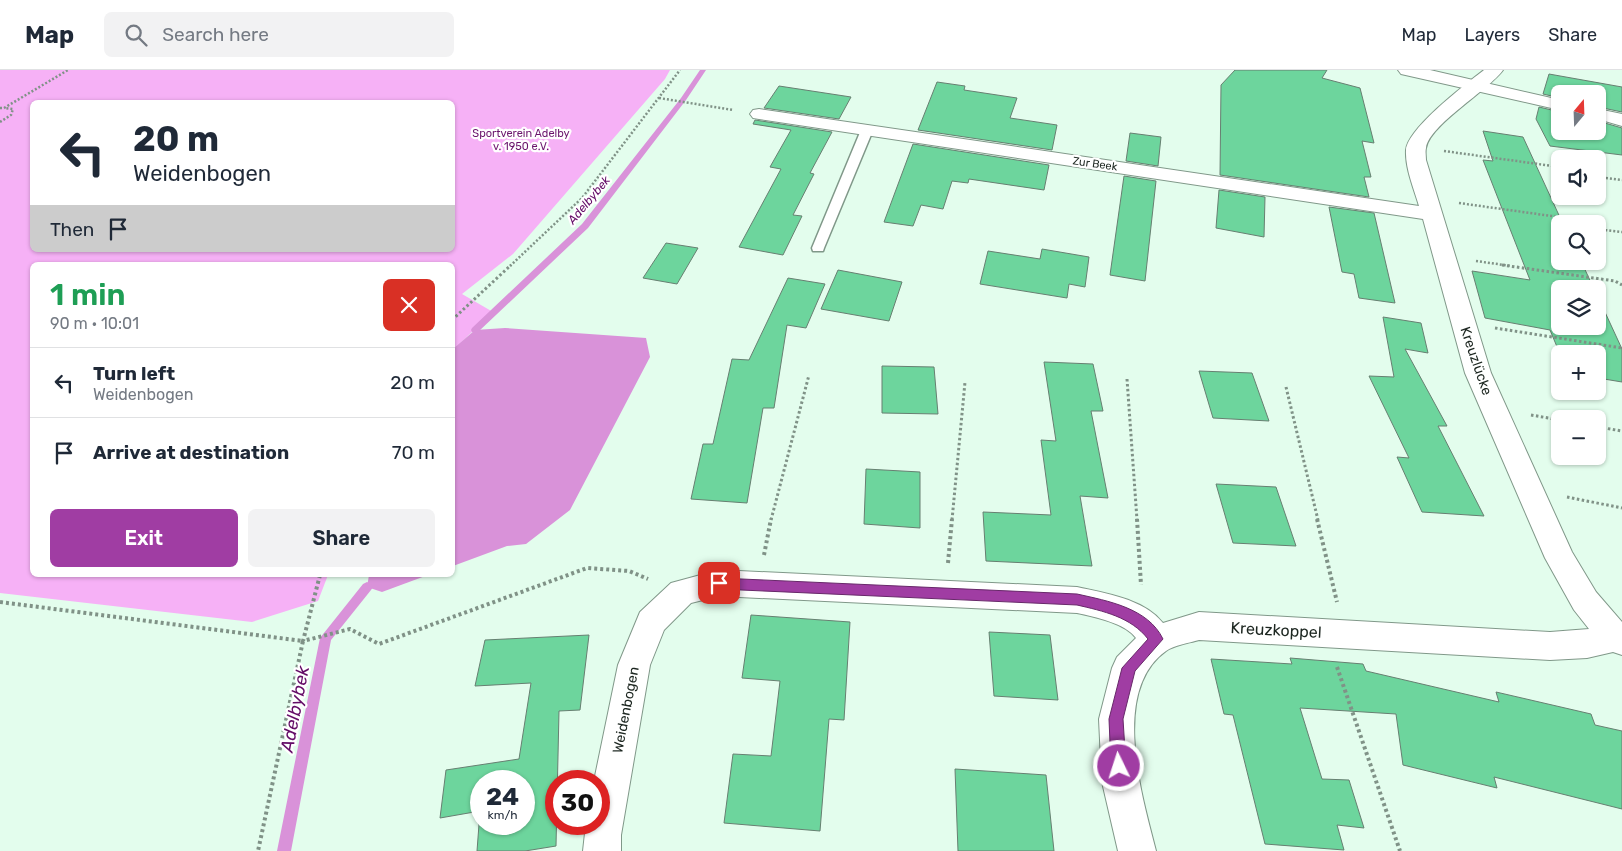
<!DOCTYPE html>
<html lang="en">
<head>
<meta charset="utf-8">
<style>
	body { margin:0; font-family:Rubik,sans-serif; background:#f2f2f3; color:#1f2937; height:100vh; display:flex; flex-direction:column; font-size:19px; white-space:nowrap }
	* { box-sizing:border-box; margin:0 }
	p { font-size:16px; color:#747a83 }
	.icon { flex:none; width:28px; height:28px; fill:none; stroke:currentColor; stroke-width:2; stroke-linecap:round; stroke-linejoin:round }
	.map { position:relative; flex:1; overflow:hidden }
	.sheet { position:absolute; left:30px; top:192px; width:425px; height:315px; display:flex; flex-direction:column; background:#fff; border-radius:8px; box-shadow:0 1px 4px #0004 }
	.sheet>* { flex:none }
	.guide { position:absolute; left:30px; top:30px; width:425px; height:152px; border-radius:8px; box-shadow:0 1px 4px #0004; background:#fff; color:#1f2937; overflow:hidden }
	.needle { width:32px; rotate:19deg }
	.buttons { position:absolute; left:1551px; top:15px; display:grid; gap:10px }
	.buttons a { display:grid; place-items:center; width:55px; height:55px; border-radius:8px; background:#fff; box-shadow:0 1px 4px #0004; font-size:25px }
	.speed { position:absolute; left:470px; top:700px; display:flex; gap:10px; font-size:25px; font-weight:700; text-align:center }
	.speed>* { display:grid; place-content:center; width:65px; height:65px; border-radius:50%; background:#fff; box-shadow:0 1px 4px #0004; line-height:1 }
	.speed small { font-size:12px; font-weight:400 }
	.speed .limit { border:8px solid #d22; background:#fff; color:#111 }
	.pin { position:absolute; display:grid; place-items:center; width:42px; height:42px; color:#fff; margin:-21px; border-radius:10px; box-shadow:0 2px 8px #0006 }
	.me { position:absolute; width:55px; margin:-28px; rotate:356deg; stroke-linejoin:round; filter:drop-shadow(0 0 4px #0008) }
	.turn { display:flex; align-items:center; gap:18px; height:105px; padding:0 20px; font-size:22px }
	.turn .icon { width:65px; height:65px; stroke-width:2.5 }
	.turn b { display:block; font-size:35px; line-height:42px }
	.then { display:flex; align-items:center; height:48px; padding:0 20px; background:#0003; gap:10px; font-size:19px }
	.round { display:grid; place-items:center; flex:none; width:52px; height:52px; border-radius:8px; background:#f2f2f3 }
	.head { display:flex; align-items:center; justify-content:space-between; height:85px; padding:0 20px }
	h1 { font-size:30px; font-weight:600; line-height:38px; color:#1e9e55 }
	.button { display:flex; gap:10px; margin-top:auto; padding:10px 20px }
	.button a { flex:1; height:58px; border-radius:8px; background:#a03da3; color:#fff; font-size:20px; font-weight:600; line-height:58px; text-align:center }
	.button a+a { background:#f2f2f3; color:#1f2937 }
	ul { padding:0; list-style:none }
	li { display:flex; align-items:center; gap:15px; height:70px; padding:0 20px; border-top:1px solid #e0e1e3 }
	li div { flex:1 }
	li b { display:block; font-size:19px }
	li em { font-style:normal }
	header { display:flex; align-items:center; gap:30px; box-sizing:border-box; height:70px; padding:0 25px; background:#fff; border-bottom:1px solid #e0e1e3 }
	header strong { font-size:24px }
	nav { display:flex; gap:28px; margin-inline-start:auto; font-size:18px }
	.search { width:350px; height:45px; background:#f2f2f3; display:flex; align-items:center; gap:12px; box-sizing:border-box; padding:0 18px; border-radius:8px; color:#747a83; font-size:19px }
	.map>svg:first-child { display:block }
	.green { fill:#f6b1f6; fill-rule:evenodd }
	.water { fill:#d992d9 }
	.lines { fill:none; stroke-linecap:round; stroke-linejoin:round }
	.stream { fill:#d992d9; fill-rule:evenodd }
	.building { fill:#6dd59d; stroke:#677f71; fill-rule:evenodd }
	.lane-casing { stroke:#809889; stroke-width:3 }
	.street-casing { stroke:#809889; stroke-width:2 }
	.secondary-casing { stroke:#809889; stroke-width:2 }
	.path-far2 { stroke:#809287; stroke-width:2.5; stroke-dasharray:2 2; stroke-linecap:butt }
	.path-far1 { stroke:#809287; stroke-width:3; stroke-dasharray:2.5 2.5; stroke-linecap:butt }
	.path { stroke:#809287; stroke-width:4; stroke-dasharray:3 3; stroke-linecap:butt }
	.lane { fill:#fff; fill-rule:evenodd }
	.street { fill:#fff; fill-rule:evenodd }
	.secondary { fill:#fff; fill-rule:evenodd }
	.route { fill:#a03da3; stroke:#68286a }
	.labels { text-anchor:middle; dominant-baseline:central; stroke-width:4.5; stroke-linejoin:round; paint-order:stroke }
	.far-park-label { font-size:11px; fill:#6a146c; stroke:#fff }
	.far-street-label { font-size:11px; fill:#1d2721; stroke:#fff }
	.far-water-label { font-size:12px; font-style:italic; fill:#640c67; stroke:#fff }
	.street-label { font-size:14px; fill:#1d2721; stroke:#fff }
	.near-street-label { font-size:16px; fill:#1d2721; stroke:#fff }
	.near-water-label { font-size:18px; font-style:italic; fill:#640c67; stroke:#fff }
</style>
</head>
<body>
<header>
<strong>Map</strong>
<div class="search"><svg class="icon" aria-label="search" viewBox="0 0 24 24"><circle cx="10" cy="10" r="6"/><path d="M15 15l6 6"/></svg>Search here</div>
<nav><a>Map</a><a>Layers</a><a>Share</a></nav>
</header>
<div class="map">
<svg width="1622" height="781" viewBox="0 0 1622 781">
	<rect width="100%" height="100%" fill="#e3fded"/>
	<path class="green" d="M0,0H670L665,9L513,184L462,224L493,242L453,280L452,195H32V505H328L318,531L252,552L0,523ZM32,32H452V180H32Z"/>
	<g class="water">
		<polygon points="505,258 646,268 650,287 570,440 526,474 507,476 453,496 453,279 475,260"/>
		<polygon points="369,505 428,505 382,522 367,517"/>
	</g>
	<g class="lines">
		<g class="stream">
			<polygon points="700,0 706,0 686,30 588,158 478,262 472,262 471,260 472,258 582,154 681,28"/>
			<polygon points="367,512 371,514 373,517 371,520 331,570 291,781 277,781 320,568 363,514"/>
		</g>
	</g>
	<g class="building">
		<polygon points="1235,0 1327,0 1322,8 1360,18 1374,73 1362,71 1371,107 1364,107 1369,127 1220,105 1221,15"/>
		<polygon points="1549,4 1622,17 1622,42 1598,37 1598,24 1560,24 1560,28 1543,24"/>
		<polygon points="937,12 965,16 964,20 1017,28 1010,48 1057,55 1052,80 918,60"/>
		<polygon points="779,16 851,27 839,49 764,38"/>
		<polygon points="1539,37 1560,42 1560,61 1598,61 1598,51 1622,58 1622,85 1550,76 1536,49"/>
		<polygon points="755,50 832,62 810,103 814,104 793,145 802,146 783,185 739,177 781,99 770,97 791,60 753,54"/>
		<polygon points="1483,61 1523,67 1563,154 1560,154 1560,191 1581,191 1594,219 1560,219 1560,256 1598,256 1598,227 1622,279 1622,312 1598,308 1598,284 1560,284 1550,260 1485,248 1472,201 1530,210 1483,90 1493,91"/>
		<polygon points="1130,63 1161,67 1158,96 1126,91"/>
		<polygon points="913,74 1049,95 1044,120 969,109 968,113 952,111 943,139 921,135 913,156 884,152"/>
		<polygon points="1124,106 1156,111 1145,211 1110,205"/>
		<polygon points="1219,120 1265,127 1264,167 1216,158"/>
		<polygon points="1329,137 1374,143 1395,233 1359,228 1354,204 1342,202"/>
		<polygon points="666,173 698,178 677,214 643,208"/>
		<polygon points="1042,179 1089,187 1085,217 1069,214 1067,228 980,214 988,181 1040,189"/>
		<polygon points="838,200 902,212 889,251 821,239"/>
		<polygon points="788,208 825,214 806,258 787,255 774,338 763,338 747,433 691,429 703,374 713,374 732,289 749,290"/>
		<polygon points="1383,247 1421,253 1428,283 1405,279 1447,356 1438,356 1484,446 1422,442 1397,387 1409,388 1369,306 1394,307"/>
		<polygon points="1044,292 1093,294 1103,341 1091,341 1108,428 1080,426 1092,496 986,491 983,442 1051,445 1041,370 1056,371"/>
		<polygon points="882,296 934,297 938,344 882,343"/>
		<polygon points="1199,301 1252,303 1269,351 1213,348"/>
		<polygon points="866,399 920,402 920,458 864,454"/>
		<polygon points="1216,414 1276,417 1296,476 1233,473"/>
		<polygon points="751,545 850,552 844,650 829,649 820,761 724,753 733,684 771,686 780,611 742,608"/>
		<polygon points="989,562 1050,565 1058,630 994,626"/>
		<path d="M589,565L580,640L559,641L556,776L525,781H477L480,741L440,748L446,700L519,689L531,613L475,616L485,570ZM481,711H524V754H481Z"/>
		<polygon points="1290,588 1363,594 1366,601 1499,632 1496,622 1591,644 1595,655 1622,661 1622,739 1494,707 1497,718 1403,695 1396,644 1300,638 1322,709 1349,710 1364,758 1337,755 1344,780 1265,774 1233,645 1224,644 1211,589 1292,594"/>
		<polygon points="955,699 1046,705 1054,781 958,781"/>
	</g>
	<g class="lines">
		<g class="lane-casing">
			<polygon id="lane" points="867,57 873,60 824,178 823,181 813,181 812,178 861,60"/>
		</g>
		<g class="street-casing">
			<path id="street" d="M1484,0H1503C1489,20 1429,55 1426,78C1425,82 1426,86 1426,90L1491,303L1572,482L1596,522L1622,552V585L1613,582L1587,588L1550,590L1199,570C1189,573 1174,575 1166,581C1110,621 1142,726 1156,781H1118L1102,712L1099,649L1112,598L1117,587L1136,568C1125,553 1095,547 1077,543L719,526L691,533L664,560L650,595L621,765V781H583L586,754H599V711H594L618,595L640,542L671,513L719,500L1077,517C1105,523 1144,529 1163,553L1199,542L1550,562L1589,559L1574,540L1545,488L1465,303L1423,149L759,49L753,48L750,44L753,40L759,39L1419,136C1414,119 1405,98 1406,80C1408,58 1466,14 1484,0Z"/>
		</g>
		<g class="secondary-casing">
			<g id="secondary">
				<polygon points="1398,0 1430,0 1560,30 1560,40 1401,4"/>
				<polygon points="1598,39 1622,44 1622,56 1598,49"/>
			</g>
		</g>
		<g class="path-far2">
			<polyline points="659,28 733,40"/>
			<polyline points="0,38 4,38 68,0"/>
			<polyline points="0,52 11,45 13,39 4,38"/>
			<polyline points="1444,81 1560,97"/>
			<polyline points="1598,107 1622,110"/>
			<polyline points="1459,133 1587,151 1592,154"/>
			<polyline points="1598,157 1604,160 1622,162"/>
			<polyline points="1476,191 1511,196"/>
			<polyline points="510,196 582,128 680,0"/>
		</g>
		<g class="path-far1">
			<polyline points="1502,195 1615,211 1622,215"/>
			<polyline points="452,250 511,195"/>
			<polyline points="1495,258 1622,278"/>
			<polyline points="1127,309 1137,450"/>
			<polyline points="1286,317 1318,450"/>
			<polyline points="1531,345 1560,350"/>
			<polyline points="1598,357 1622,361"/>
			<polyline points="1567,427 1622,438"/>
			<polyline points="771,450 809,305"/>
			<polyline points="952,450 965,312"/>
		</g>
		<g class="path">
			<polyline points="1137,449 1141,515"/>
			<polyline points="1317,449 1337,532"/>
			<polyline points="764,485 771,449"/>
			<polyline points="948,493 952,449"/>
			<polyline points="320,505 303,571 350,559 379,574 587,498 629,501 648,509"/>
			<polyline points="0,532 303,571 258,781"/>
			<polyline points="1337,597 1400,781"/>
		</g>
		<use href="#lane" class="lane"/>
		<use href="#street" class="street"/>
		<use href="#secondary" class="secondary"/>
	</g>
	<path class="route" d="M719,508L1077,524C1108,531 1148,538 1163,569L1135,601L1123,649L1126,696L1124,702L1119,704L1114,702L1111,696L1109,649L1122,598L1148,569C1131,547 1103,541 1077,535L719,519L715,517L713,513L715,509Z"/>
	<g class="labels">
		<g class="far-park-label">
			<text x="521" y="63">Sportverein Adelby<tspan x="521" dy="13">v. 1950 e.V.</tspan></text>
		</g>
		<g class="far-street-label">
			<text transform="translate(1095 94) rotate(8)">Zur Beek</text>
		</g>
		<g class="far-water-label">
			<text transform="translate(589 130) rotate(-50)">Adelbybek</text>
		</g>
		<g class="street-label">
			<text transform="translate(1476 291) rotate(71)">Kreuzlücke</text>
			<text transform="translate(626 640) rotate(-79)">Weidenbogen</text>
		</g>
		<g class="near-street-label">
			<text transform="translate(1276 560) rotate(3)">Kreuzkoppel</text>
		</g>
		<g class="near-water-label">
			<text transform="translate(295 639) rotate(-79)">Adelbybek</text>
		</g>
	</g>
</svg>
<div class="buttons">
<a><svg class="needle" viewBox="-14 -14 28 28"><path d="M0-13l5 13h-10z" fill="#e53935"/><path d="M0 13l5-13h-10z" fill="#747a83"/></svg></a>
<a><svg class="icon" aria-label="sound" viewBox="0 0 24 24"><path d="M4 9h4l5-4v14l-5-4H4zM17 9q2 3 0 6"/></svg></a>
<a><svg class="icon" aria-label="search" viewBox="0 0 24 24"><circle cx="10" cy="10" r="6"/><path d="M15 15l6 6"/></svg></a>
<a><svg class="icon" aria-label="layers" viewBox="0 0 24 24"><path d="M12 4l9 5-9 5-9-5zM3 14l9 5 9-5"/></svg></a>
<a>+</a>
<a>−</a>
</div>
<div class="speed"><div>24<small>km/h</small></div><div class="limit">30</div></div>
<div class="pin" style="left:719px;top:513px;background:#d93025"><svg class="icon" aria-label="arrive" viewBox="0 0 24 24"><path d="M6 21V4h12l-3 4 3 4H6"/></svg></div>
<svg class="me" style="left:1119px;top:696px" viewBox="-20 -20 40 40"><circle r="17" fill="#a03da3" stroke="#fff" stroke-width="3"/><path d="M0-11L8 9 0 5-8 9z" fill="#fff"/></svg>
<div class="guide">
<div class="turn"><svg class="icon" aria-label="left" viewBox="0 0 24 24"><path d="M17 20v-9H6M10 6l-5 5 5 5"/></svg><div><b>20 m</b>Weidenbogen</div></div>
<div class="then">Then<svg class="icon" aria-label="arrive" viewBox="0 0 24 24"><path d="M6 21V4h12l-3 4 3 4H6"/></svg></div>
</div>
<section class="sheet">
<div class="head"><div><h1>1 min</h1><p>90 m · 10:01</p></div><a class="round" style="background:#d93025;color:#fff"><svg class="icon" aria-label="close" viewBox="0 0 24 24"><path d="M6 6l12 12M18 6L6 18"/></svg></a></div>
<ul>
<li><svg class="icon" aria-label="left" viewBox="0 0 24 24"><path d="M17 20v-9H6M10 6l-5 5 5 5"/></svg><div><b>Turn left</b><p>Weidenbogen</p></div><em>20 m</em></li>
<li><svg class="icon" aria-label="arrive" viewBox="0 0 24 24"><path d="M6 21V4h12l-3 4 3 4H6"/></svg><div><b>Arrive at destination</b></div><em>70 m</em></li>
</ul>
<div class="button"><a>Exit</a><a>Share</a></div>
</section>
</div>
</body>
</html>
